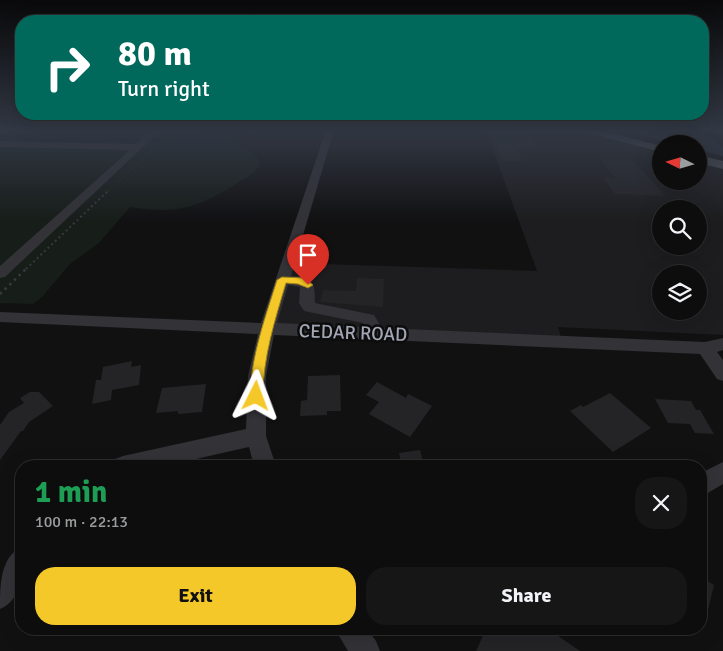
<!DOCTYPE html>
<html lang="en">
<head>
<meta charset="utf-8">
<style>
	body { margin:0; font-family:Signika,sans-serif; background:#161617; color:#f1f3f6; height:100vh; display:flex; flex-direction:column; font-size:19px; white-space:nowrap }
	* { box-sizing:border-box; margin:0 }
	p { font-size:16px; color:#9a9c9e }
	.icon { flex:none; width:28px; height:28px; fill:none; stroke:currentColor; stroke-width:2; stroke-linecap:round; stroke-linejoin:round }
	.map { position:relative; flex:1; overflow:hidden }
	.panel { position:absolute; left:15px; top:460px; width:692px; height:175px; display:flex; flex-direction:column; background:#0d0d0e; border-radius:20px; box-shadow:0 5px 20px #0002,0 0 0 1px #2d2d2e }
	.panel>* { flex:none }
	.top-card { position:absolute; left:15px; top:15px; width:694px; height:105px; border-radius:20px; box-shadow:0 5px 20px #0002,0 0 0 1px #2d2d2e; background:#00695c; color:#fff; overflow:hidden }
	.needle { width:32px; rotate:275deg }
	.fabs { position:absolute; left:652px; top:135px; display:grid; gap:10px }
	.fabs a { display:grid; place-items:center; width:55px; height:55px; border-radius:50%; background:#0d0d0e; box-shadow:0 5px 20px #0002,0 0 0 1px #2d2d2e; font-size:25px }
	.pin { position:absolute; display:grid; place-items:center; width:42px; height:42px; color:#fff; margin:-51px -21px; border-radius:50% 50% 50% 0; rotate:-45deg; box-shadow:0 0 5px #0007 }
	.pin .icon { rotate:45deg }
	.me { position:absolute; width:55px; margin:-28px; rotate:3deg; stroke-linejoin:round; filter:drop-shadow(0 0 4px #0008) }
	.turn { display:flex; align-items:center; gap:18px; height:105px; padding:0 20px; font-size:22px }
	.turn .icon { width:65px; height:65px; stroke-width:2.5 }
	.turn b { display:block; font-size:35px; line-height:42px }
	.round { display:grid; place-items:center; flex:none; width:52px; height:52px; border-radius:20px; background:#161617 }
	.summary { display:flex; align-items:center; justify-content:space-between; height:85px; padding:0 20px }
	h1 { font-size:30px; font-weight:700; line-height:38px; color:#1e9e55 }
	.button { display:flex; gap:10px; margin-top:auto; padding:10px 20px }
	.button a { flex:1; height:58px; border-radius:20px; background:#f4c828; color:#111; font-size:20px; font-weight:700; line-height:58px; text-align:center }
	.button a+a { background:#161617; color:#f1f3f6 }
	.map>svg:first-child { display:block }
	.built { fill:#1d1d1f; fill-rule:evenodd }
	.green { fill:#171d19 }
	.water { fill:#272e36 }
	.building { fill:#242427 }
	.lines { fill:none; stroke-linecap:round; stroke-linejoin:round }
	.path-far2 { stroke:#38393e; stroke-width:1; stroke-dasharray:1 2.5; stroke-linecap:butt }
	.path-far1 { stroke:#38393e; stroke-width:2; stroke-dasharray:2 3; stroke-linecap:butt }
	.path { stroke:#38393e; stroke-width:2.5; stroke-dasharray:2.5 4; stroke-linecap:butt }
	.minor { fill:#323237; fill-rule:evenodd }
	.major { fill:#4e4f57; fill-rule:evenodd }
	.route { fill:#f4c828; stroke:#9f821a }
	.labels { text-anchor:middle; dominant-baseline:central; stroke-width:5; stroke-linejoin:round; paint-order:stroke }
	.street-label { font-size:19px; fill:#a2a5b3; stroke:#0c0c0d }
</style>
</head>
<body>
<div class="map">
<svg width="723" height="651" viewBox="0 0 723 651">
	<rect width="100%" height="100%" fill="#111112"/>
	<path class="built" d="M486,130H585L661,150V181H699V160L723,166V335L558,327L562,340L271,327L291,263L537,271ZM661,209H699V246H661ZM661,274H699V311H661Z"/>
	<path class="green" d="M0,130H199L197,132C219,137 246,143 260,161C259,171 248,177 239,182C200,207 177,215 130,207L99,243L70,264L42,297L33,304L0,303Z"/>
	<polygon class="water" points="622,130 641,130 671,134 679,130 702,130 723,147 723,156 699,150 699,144 675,144"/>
	<g class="building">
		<polygon points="491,130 527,130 537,149 517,148 522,161 502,161"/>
		<polygon points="601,159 633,160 665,196 615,194 603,177 615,178"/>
		<polygon points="357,278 384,279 383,307 320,302 323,290 356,291"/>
		<polygon points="132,361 131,367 141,365 139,385 112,390 111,400 92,404 96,380 101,380 103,367"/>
		<polygon points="340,375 341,411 327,411 327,415 300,416 301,401 307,400 308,376"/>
		<polygon points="377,382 406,398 408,394 432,406 410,437 369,414 379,402 366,395"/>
		<polygon points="206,384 202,412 178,414 178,411 156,413 162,388"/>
		<polygon points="30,392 39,392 53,406 29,422 23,431 21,431 0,460 0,425 9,412 24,403 20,398"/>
		<polygon points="610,393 651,428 613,452 570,411 581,405 583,407"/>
		<polygon points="655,399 691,401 696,410 700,410 714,434 695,433 690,424 668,423"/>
		<polygon points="420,450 424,466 402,466 399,453"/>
		<polygon points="701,577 714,585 705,622 701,621"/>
		<polygon points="486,629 491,629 500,635 502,629 548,629 580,651 476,651"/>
	</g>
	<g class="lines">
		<polyline class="path-far2" points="108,191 173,130"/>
		<polyline class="path-far1" points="26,269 109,190"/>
		<polyline class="path" points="0,294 27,268"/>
		<g class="minor">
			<polygon points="152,130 161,130 5,277 0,278 0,266 130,150 0,147 0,141 136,144"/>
			<path d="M326,130H334L291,276C314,277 315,282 315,303L374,315L382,328L705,342L723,338V350L717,352L723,360V381L717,379L700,354L274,335L266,376V436L276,466H254L249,447L165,466H112L115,459L123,456L246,429L248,376L258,334L0,322V312L261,323ZM288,285L300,287L299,303L304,311L363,323L365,327L277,323Z"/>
			<polygon points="715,130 723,130 723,136"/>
			<polygon points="723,462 723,484 701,497 701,473"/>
			<path d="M21,547C22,570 24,599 0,609C0,586 0,558 21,547Z"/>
			<polygon points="335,629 367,629 376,641 380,651 348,651"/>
		</g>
		<g class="major">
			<polygon points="584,130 600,130 661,146 661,152 585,132"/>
			<polygon points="699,155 723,161 723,169 699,163"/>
		</g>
	</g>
	<linearGradient id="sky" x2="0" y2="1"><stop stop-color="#09090a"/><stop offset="0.59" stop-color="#323844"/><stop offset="1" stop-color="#323844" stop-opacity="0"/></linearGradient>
	<rect width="723" height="221" fill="url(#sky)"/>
	<path class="route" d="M282,277L304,278L313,285L308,288L298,284L286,283C275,320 263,357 263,396L256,402L250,396C251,356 265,318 277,280Z"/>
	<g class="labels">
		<g class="street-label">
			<text transform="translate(353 333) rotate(2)">CEDAR ROAD</text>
		</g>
	</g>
</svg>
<div class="fabs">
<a><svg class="needle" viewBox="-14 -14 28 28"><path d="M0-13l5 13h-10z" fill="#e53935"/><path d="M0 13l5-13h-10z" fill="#9a9c9e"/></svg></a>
<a><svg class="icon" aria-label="search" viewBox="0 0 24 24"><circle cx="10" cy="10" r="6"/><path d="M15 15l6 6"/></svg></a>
<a><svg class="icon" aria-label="layers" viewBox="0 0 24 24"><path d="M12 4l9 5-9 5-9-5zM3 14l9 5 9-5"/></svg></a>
</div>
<div class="pin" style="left:308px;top:285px;background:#d93025"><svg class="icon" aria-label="arrive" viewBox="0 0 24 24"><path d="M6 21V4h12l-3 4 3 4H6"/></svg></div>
<svg class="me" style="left:256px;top:396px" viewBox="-20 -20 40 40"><path d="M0-17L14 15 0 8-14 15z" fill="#f4c828" stroke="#fff" stroke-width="4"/></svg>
<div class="top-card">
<div class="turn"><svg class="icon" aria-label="right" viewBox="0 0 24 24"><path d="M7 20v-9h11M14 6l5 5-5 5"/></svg><div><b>80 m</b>Turn right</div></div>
</div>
<section class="panel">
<div class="summary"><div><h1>1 min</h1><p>100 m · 22:13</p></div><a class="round"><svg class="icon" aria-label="close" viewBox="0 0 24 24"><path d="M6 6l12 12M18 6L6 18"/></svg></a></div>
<div class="button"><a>Exit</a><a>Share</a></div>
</section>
</div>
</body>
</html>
